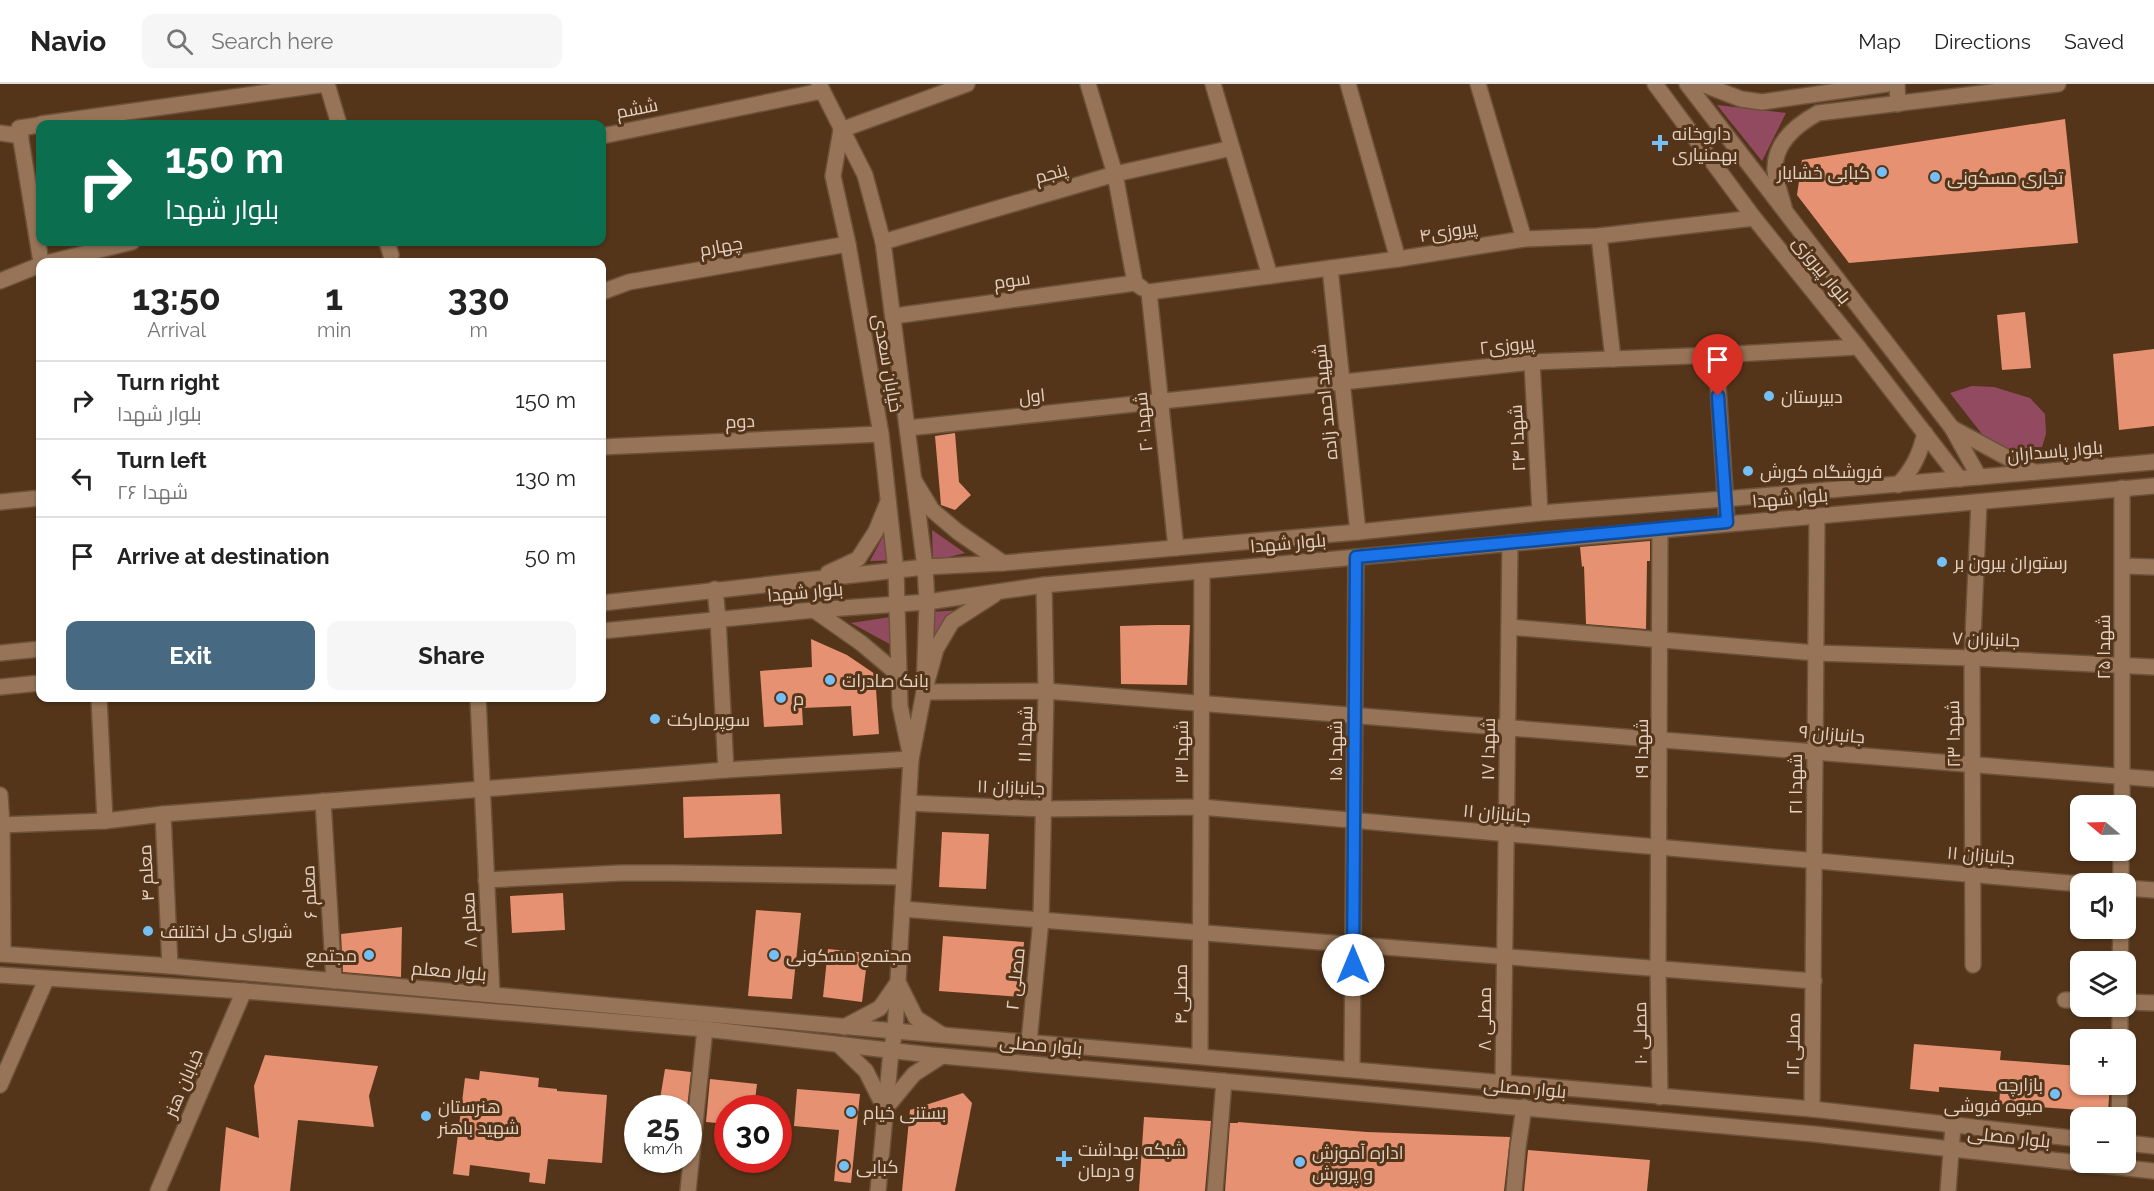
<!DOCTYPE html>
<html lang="en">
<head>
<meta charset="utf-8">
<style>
	body { margin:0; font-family:Raleway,Cairo,sans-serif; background:#f6f6f6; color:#222; height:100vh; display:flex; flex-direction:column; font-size:22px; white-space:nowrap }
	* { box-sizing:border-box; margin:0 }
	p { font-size:20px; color:#767676 }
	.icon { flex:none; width:33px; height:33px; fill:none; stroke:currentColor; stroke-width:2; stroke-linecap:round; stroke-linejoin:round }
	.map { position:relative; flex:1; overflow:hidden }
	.panel { position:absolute; left:36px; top:174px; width:570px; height:444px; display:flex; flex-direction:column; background:#fff; border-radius:12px; box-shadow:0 2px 4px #0004 }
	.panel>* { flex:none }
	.hud { position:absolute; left:36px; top:36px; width:570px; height:126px; border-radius:12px; box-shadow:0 2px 4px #0004; background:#0b6e4f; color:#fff; overflow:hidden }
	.needle { width:39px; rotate:289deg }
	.controls { position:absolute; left:2070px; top:711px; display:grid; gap:12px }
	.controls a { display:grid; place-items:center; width:66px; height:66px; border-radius:12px; background:#fff; box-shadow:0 2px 4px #0004; font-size:30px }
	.speed { position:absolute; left:624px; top:1011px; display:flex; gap:12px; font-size:30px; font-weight:700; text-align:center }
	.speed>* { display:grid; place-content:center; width:78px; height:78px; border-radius:50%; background:#fff; box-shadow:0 2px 4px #0004; line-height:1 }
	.speed small { font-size:15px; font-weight:400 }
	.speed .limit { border:9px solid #d22; background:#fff; color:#111 }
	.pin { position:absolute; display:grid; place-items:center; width:51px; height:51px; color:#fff; margin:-62px -26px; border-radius:50% 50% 50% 0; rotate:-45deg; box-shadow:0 0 6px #0007 }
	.pin .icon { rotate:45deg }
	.me { position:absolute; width:66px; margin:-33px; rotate:0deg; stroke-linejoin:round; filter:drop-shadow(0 0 4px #0008) }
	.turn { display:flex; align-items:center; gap:21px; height:126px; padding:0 30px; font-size:27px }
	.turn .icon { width:78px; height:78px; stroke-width:2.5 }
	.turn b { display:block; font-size:42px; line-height:51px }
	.eta { display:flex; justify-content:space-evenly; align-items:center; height:102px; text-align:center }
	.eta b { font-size:36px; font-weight:700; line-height:42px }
	.primary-button { display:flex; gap:12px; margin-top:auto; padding:12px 30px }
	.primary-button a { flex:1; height:69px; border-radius:12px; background:#476981; color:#fff; font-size:24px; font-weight:700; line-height:69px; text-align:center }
	.primary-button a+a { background:#f6f6f6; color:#222 }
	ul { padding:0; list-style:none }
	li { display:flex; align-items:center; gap:18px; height:78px; padding:0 30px; border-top:2px solid #e0e0e0 }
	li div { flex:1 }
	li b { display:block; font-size:22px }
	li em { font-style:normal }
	header { display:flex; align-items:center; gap:36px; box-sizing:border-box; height:84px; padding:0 30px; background:#fff; border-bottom:2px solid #e0e0e0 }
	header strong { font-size:28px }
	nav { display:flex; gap:33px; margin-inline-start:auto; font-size:21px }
	.search { width:420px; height:54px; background:#f6f6f6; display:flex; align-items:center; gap:15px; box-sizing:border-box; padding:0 21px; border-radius:12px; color:#767676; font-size:22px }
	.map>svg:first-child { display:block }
	.green { fill:#924a61 }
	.building { fill:#e59172 }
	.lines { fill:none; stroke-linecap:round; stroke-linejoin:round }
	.minor-casing { stroke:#6c523a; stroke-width:18 }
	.tertiary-casing { stroke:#6c523a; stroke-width:18 }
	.secondary-casing { stroke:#6c523a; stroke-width:18 }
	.minor { stroke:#977457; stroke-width:15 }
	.tertiary { stroke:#977457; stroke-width:15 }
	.secondary { stroke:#977457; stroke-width:15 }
	.route-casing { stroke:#114b97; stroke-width:15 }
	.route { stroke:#1a73e8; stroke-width:10 }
	.poi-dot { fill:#74c0f6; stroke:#54351a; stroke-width:2 }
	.labels { text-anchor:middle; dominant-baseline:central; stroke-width:6; stroke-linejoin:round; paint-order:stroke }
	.street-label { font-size:18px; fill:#e4d1c1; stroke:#54351a }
	.poi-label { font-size:18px; fill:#e4d1c1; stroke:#54351a; text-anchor:start }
</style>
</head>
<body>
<header>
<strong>Navio</strong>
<div class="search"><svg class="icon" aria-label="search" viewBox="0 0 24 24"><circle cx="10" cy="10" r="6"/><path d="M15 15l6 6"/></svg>Search here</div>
<nav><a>Map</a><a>Directions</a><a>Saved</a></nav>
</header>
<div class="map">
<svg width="2154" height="1107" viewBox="0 0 2154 1107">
	<rect width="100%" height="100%" fill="#54351a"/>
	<g class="green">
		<polygon points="1717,21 1786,29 1762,77"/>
		<polygon points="1972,302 1994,303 2030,314 2045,330 2046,350 2042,363 1996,368 1950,309"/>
		<polygon points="896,428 901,476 870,477"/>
		<polygon points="932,446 965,469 933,477"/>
		<polygon points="962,526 929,558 931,528"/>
		<polygon points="897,532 897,564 851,539"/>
	</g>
	<g class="building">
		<polygon points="2065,35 2078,159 1849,179 1797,111 1802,76"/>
		<polygon points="2025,228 2031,284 2002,286 1997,231"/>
		<polygon points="2154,265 2154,342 2119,346 2113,270"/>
		<polygon points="955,349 959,398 971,411 955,426 941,421 935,352"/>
		<polygon points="1650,457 1650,477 1647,477 1646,545 1586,540 1584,482 1582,483 1580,463"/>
		<polygon points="1157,541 1190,541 1187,601 1121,600 1120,542"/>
		<polygon points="811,555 847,571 875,590 879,650 853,652 851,622 802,624 803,641 764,643 760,587 812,583"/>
		<polygon points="780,710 782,750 684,754 683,713"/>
		<polygon points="942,748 989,750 986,805 939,803"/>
		<polygon points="563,809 565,846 512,849 510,812"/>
		<polygon points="756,826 801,829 792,915 748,912"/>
		<polygon points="402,843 401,893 343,888 341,850"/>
		<polygon points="943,852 1024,858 1020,913 939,907"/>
		<polygon points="828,865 868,869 862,918 823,913"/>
		<polygon points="1914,960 2001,967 2000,976 2080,982 2080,1000 2110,1000 2108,1028 1999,1020 2000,1008 1939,1003 1939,1008 1910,1005"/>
		<polygon points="265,971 378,982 369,1012 374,1043 298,1036 290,1107 220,1107 226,1043 259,1054 254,1002"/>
		<polygon points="665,985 691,988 687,1024 659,1021"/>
		<polygon points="480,987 539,994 538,1003 557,1005 557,1007 607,1011 602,1079 548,1075 545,1100 529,1098 530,1089 470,1081 469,1092 453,1090 465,994 479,996"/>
		<polygon points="710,995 757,1000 754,1024 728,1024 728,1040 706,1038"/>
		<polygon points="797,1005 860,1010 851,1099 834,1097 839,1046 794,1042"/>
		<polygon points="963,1009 972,1019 955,1107 902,1107 910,1026"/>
		<polygon points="1144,1033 1211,1037 1205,1107 1139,1107"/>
		<polygon points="1238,1038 1367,1048 1510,1053 1504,1107 1225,1107 1230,1039 1238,1039"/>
		<polygon points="1528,1066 1650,1076 1647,1107 1524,1107"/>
	</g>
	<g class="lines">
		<g class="minor-casing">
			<g id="minor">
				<polyline points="327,0 339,40"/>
				<polyline points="1088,0 1115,90 1135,199 1142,204"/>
				<polyline points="1213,0 1270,192"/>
				<polyline points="1348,0 1398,175"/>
				<polyline points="1478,0 1524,155"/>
				<polyline points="41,40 326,0"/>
				<polyline points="40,41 19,44 41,178"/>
				<polyline points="841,46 967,0"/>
				<polyline points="0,49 21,52"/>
				<polyline points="602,52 822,7"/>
				<polyline points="1599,152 1613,275"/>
				<polyline points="387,158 391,171"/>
				<polyline points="883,158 1115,90 1232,64"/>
				<polyline points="50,178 132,158"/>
				<polyline points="1330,184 1358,448"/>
				<polyline points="0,197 40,181"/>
				<polyline points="602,208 629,198 848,160"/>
				<polyline points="1149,208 1398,175 1524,155 1599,152 1754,134"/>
				<polyline points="1149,208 1176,464"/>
				<polyline points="894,232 1135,199"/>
				<polyline points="1716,271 1727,439"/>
				<polyline points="1532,278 1540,429"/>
				<polyline points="908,344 1532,278 1716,271 1858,263"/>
				<polyline points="602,363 881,350"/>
				<polyline points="0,418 40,414"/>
				<polyline points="2123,482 2154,483"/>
				<polyline points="715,505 718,535 726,686"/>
				<polyline points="1509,543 1816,569 1972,574 2154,583"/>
				<polyline points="924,608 1046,607 2154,695"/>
				<polyline points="99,614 105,737"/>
				<polyline points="478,614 492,910"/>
				<polyline points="0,711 2,741 3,870"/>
				<polyline points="323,717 334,897"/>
				<polyline points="909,719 1043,725 1201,723 2080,800"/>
				<polyline points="2122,722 2122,404"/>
				<polyline points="163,730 170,882"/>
				<polyline points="0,741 105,737 163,730 726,686 911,675"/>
				<polyline points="486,796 621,789 674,789 903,793"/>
				<polyline points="2121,800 2121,766"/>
				<polyline points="2126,804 2154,806"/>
				<polyline points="902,825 1814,897"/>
				<polyline points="2120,878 2121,844"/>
				<polyline points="1973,881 1972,574 1979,418"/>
				<polyline points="2065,916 2080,916"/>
				<polyline points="2126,918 2154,919"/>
				<polyline points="2120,956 2120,922"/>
				<polyline points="1029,958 1041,836 1046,607 1044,501"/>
				<polyline points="1200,972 1202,487"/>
				<polyline points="1352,985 1356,473"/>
				<polyline points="1503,998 1510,459"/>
				<polyline points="0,1001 46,896"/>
				<polyline points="1660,1013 1658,885 1660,446"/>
				<polyline points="1812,1025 1817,432"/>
				<polyline points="2119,1034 2120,1000"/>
				<polyline points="688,1107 705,945"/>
				<polyline points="1215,1107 1224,997"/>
				<polyline points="1514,1107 1518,1063 1524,1023"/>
				<polyline points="1948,1107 1953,1042"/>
			</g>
		</g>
		<g class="tertiary-casing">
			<g id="tertiary">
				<polyline points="819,0 865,91 883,158 925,483 927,518 924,608 911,675 895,947 891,967"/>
				<polyline points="1655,0 1754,134 1858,263 1960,395"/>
				<polyline points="1687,0 1952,344 1979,393"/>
				<polyline points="841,46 833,92 848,160 881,350 896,487 900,622 910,669"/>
				<polyline points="1952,344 2034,388"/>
				<path d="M1898,401C1913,385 1920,370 1925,349"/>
				<polyline points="158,1107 244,907"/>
			</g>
		</g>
		<g class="secondary-casing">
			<g id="secondary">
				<polyline points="1702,0 1741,15 1762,18 1887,0"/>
				<polyline points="1897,0 1898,20"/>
				<path d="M1784,123C1781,112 1776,98 1775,86C1774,59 1796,41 1818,29L2058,0"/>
				<polyline points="915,398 932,426 958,448 1003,479"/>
				<polyline points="828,489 858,475 876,447 887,420"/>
				<polyline points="602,519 925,483 1003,479 1358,448 1540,429 1724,415 2154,378"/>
				<polyline points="814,526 861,559 892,585 899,601"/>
				<polyline points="602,547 814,526 927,518 1044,501 2154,402"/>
				<polyline points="0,569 40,565"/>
				<polyline points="0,603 40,599"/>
				<polyline points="924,608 936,565 952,538 994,511"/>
				<polyline points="0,870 170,882 895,947 1812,1025 2080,1055"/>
				<polyline points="0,891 244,907 705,945 931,971 1814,1050 2154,1087"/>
				<polyline points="844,943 880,924 898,898 916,934 941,950"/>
				<polyline points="839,961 866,987 885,1025 914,990 942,972"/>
				<polyline points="2126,1059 2154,1062"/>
				<polyline points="878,1107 891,967"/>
			</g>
		</g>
		<use href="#minor" class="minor"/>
		<use href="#tertiary" class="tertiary"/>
		<use href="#secondary" class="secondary"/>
	</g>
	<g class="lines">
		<g class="route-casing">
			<polyline id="route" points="1353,881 1356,473 1727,438 1718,312"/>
		</g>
		<use href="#route" class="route"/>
	</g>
	<g class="poi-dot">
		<path d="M1657 50h6v6h6v6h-6v6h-6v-6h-6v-6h6z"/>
		<circle cx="1882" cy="88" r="6"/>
		<circle cx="1935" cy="93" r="6"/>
		<circle cx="1769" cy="312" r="6"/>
		<circle cx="1748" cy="387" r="6"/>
		<circle cx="1942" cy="478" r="6"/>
		<circle cx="830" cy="596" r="6"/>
		<circle cx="781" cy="614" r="6"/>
		<circle cx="655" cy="635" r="6"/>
		<circle cx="148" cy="847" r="6"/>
		<circle cx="369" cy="871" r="6"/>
		<circle cx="774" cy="871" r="6"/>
		<circle cx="2055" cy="1010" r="6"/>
		<circle cx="851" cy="1028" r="6"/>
		<circle cx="426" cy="1032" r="6"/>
		<path d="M1061 1066h6v6h6v6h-6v6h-6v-6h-6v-6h6z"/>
		<circle cx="1300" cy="1078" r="6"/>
		<circle cx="844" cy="1082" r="6"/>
	</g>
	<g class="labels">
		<g class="street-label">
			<text transform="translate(637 24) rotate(-11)">ششم</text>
			<text transform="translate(1051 89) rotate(-16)">پنجم</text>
			<text transform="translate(1448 147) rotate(-9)">پیروزی۴</text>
			<text transform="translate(721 162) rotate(-10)">چهارم</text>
			<text transform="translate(1822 186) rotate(51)">بلوار پیروزی</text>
			<text transform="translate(1012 196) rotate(-8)">سوم</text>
			<text transform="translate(1507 261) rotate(-6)">پیروزی۲</text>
			<text transform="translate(888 279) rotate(80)">خیابان سعدی</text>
			<text transform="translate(1032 312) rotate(-6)">اول</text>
			<text transform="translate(1325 318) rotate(-96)">شهید احمد زاده</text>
			<text transform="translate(740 337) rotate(-3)">دوم</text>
			<text transform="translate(1143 338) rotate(-96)">شهدا ۲۰</text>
			<text transform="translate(1517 354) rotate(-93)">شهدا ۲۴</text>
			<text transform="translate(2055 367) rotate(-5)">بلوار پاسداران</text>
			<text transform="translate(1790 414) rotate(-5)">بلوار شهدا</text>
			<text transform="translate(1288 459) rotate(-5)">بلوار شهدا</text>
			<text transform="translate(805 508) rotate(-5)">بلوار شهدا</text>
			<text transform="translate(1986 555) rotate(2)">جانبازان ۷</text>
			<text transform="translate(2103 563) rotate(-90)">شهدا ۲۵</text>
			<text transform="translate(1025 650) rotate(-88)">شهدا ۱۱</text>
			<text transform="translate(1832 650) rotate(5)">جانبازان ۹</text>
			<text transform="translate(1953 650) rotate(-91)">شهدا ۲۳</text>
			<text transform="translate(1488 665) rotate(-89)">شهدا ۱۷</text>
			<text transform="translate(1641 665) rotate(-90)">شهدا ۱۹</text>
			<text transform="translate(1335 667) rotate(-90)">شهدا ۱۵</text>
			<text transform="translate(1181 668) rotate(-90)">شهدا ۱۳</text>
			<text transform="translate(1795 700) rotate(-90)">شهدا ۲۱</text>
			<text transform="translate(1011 703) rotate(2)">جانبازان ۱۱</text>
			<text transform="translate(1497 729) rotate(5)">جانبازان ۱۱</text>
			<text transform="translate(1981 771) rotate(5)">جانبازان ۱۱</text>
			<text transform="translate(146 789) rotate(-93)">معلم ۴</text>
			<text transform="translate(309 808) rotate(-93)">معلم ۶</text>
			<text transform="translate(469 836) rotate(-93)">معلم ۸</text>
			<text transform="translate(449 887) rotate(5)">بلوار معلم</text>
			<text transform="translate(1015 895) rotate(-84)">مصلی ۲</text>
			<text transform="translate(1180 910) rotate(-90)">مصلی۴</text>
			<text transform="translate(1484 935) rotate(-90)">مصلی ۸</text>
			<text transform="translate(1640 949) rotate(-91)">مصلی ۱۰</text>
			<text transform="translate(1793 960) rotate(-89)">مصلی۱۲</text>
			<text transform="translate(1041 961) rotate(5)">بلوار مصلی</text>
			<text transform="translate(183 999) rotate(-67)">خیابان هنر</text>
			<text transform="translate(1525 1004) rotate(5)">بلوار مصلی</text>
			<text transform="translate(2009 1053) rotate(6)">بلوار مصلی</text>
		</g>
		<g class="poi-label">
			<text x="1672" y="49">داروخانه<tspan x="1672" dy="21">بهمنیاری</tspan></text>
			<text x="1870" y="88" text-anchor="end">کبابی خشایار</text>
			<text x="1947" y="93">تجاری مسکونی</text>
			<text x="1781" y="312">دبیرستان</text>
			<text x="1760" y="387">فروشگاه کورش</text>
			<text x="1954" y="478">رستوران بیرون بر</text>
			<text x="842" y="596">بانک صادرات</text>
			<text x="793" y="614">م</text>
			<text x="667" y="635">سوپرمارکت</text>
			<text x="160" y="847">شورای حل اختلتف</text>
			<text x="357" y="871" text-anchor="end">مجتمع</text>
			<text x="786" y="871">مجتمع مسکونی</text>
			<text x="2043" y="1000" text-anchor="end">بازارچه<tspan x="2043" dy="21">میوه فروشی</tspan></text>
			<text x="438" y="1022">هنرستان<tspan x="438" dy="21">شهید باهنر</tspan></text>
			<text x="863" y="1028">بستنی خیام</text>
			<text x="1078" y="1065">شبکه بهداشت<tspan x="1078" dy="21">و درمان</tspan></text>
			<text x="1312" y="1068">اداره آموزش<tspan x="1312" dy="21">و پرورش</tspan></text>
			<text x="856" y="1082">کبابی</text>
		</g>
	</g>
</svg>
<div class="controls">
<a><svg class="needle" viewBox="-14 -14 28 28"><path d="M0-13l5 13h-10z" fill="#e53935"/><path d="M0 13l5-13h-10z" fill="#767676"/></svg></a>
<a><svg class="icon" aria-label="sound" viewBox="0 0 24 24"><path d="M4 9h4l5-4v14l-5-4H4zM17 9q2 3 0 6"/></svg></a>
<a><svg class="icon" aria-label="layers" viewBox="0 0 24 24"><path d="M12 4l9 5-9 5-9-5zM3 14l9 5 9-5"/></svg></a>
<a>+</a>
<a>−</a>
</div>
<div class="speed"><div>25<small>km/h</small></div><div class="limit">30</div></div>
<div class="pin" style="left:1718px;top:312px;background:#d93025"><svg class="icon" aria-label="arrive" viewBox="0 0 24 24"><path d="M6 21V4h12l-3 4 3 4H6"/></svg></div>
<svg class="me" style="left:1353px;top:881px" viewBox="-20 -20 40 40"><circle r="19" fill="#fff"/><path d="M0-13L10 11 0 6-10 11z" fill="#1a73e8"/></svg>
<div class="hud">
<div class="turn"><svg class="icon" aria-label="right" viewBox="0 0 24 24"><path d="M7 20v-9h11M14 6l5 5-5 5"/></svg><div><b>150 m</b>بلوار شهدا</div></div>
</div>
<section class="panel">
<div class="eta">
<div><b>13:50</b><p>Arrival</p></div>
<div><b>1</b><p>min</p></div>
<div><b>330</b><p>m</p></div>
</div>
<ul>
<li><svg class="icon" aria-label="right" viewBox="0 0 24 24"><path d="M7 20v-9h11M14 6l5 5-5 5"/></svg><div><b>Turn right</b><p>بلوار شهدا</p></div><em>150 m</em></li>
<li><svg class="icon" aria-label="left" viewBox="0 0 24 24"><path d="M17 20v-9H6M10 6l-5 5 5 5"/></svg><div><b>Turn left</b><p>شهدا ۲۶</p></div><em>130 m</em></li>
<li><svg class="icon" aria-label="arrive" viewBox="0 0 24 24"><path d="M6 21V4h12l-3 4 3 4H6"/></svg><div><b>Arrive at destination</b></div><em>50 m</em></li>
</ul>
<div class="primary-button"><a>Exit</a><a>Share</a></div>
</section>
</div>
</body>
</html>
